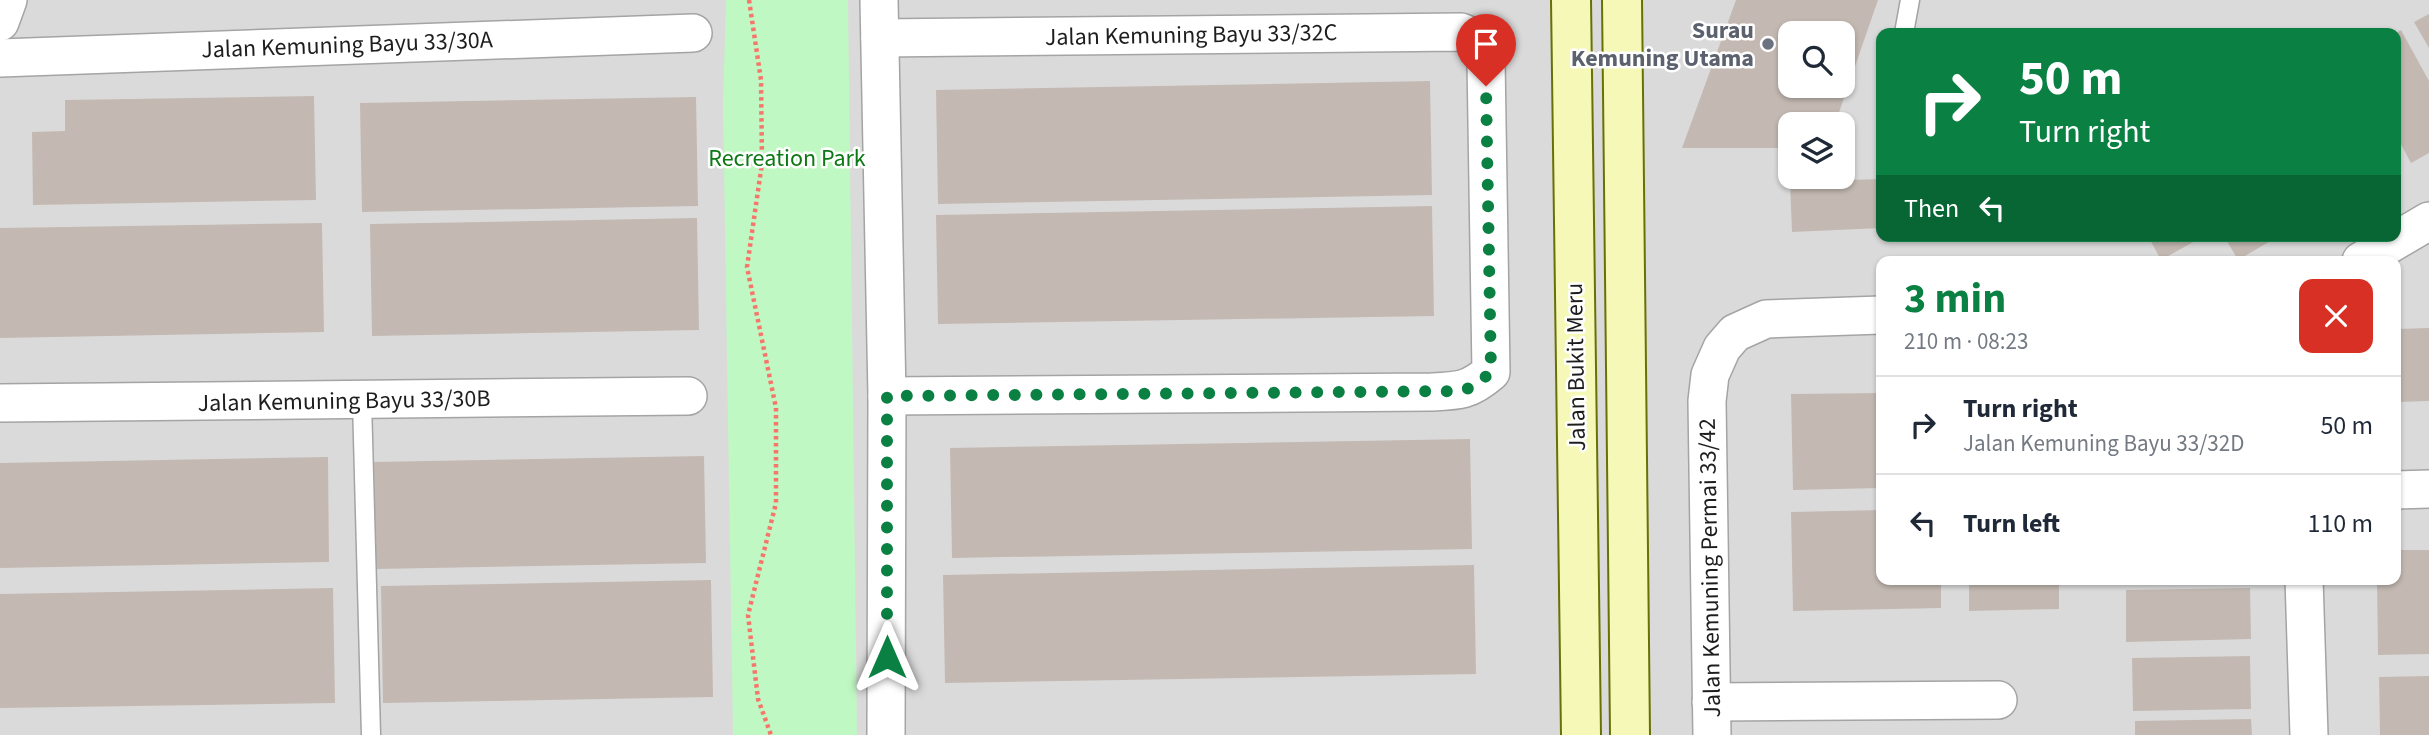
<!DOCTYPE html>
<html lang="en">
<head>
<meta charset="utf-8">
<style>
	body { margin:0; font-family:"Source Sans 3",sans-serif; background:#f2f2f3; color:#1f2937; height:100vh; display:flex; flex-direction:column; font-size:26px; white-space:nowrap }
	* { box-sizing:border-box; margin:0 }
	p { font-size:23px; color:#747a83 }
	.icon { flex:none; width:38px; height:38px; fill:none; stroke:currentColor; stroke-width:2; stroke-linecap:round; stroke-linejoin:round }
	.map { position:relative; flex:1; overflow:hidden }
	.sheet { position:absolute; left:1876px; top:256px; width:525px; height:329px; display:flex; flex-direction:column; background:#fff; border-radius:14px; box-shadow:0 2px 5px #0004 }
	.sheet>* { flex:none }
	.top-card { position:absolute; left:1876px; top:28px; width:525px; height:214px; border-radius:14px; box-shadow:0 2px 5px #0004; background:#0b8043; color:#fff; overflow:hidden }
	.buttons { position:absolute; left:1778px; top:21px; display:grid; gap:14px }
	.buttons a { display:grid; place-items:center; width:77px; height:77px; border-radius:14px; background:#fff; box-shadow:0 2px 5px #0004; font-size:35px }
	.pin { position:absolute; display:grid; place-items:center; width:60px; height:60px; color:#fff; margin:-72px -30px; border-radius:50% 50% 50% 0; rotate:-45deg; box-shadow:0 0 7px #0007 }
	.pin .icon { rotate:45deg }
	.me { position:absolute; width:77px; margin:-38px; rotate:0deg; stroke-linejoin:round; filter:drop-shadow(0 0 5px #0008) }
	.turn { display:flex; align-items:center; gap:24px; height:147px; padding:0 28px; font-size:32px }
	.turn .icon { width:91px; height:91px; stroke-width:2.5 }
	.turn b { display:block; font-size:49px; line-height:60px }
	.then { display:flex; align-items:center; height:66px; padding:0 28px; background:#0003; gap:14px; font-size:26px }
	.round { display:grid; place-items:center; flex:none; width:74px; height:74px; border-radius:14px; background:#f2f2f3 }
	.overview { display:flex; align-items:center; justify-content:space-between; height:119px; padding:0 28px }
	h1 { font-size:42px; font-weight:700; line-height:52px; color:#0b8043 }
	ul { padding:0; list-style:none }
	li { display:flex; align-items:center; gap:21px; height:98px; padding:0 28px; border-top:2px solid #e0e1e3 }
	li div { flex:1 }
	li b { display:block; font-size:26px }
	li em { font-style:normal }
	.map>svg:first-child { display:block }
	.residential { fill:#dbdada; fill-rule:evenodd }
	.park { fill:#c0f8c3 }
	.building { fill:#c3b9b2; fill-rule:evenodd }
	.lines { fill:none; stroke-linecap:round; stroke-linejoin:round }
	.service-casing { stroke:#a4a4a4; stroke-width:21 }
	.minor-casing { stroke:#a4a4a4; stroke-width:40 }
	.secondary-casing { stroke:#687106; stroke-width:42 }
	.path { stroke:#f7766b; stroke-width:4.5; stroke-dasharray:3.5 3.5; stroke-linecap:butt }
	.service { stroke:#fff; stroke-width:18 }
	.minor { stroke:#fff; stroke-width:37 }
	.secondary { stroke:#f6f8b7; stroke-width:38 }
	.route { stroke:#0b8043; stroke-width:12; stroke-dasharray:0 21.6 }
	.worship-dot { fill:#6b7280; stroke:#fff; stroke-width:2.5 }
	.labels { text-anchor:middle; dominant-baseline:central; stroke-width:5; stroke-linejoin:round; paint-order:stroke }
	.worship-label { font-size:24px; font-weight:bold; fill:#5b616d; stroke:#fff; text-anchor:end }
	.street-label { font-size:24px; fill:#1d1d1d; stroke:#fff }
	.park-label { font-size:24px; fill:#0d7914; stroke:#fff }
</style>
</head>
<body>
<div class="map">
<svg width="2429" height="735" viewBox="0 0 2429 735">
	<rect width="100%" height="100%" fill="#eeeae3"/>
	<path class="residential" d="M0,0H2429V735H0ZM1790,33H1843V86H1790ZM1881,33H2396V236H1881ZM1790,124H1843V177H1790ZM1881,261H2396V579H1881Z"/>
	<polygon class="park" points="726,0 848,0 857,735 733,735 723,105"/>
	<g class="building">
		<path d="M1736,0H1878L1835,124H1790V148H1682ZM1790,33H1843V86H1790Z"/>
		<polygon points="2429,14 2429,48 2414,22"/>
		<polygon points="2401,30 2429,81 2429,153 2411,163 2396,135 2396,33"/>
		<polygon points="1430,81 1432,195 938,204 936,90"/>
		<polygon points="314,96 316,200 33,205 32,132 65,131 65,100"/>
		<polygon points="696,97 698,206 362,212 360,103"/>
		<polygon points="1880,179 1881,228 1792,232 1790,182"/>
		<polygon points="1432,206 1434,316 938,324 936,215"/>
		<polygon points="697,218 699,330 372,336 370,224"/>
		<polygon points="322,223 324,332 0,338 0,228"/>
		<polygon points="2148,236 2204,236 2161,260"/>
		<polygon points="2224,236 2279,236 2238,260"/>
		<polygon points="2429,328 2429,401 2396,402 2396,329"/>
		<polygon points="1881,393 1881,488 1793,490 1791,394"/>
		<polygon points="1470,439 1472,549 952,558 950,448"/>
		<polygon points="704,456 706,563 376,569 374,462"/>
		<polygon points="328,457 329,562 0,568 0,463"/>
		<polygon points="1881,510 1881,579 1941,579 1941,608 1793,611 1791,512"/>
		<polygon points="2396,550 2429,550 2429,654 2378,655 2377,579 2396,579"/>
		<polygon points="1474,565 1476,674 945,683 943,575"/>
		<polygon points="1969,579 2059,579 2059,609 1969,611"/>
		<polygon points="711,580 713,697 383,703 381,586"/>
		<polygon points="333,588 335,703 0,708 0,594"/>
		<polygon points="2250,588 2251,639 2126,642 2126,590"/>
		<polygon points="2250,656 2251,709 2133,711 2132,658"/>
		<polygon points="2429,676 2429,735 2380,735 2379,677"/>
		<polygon points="2251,719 2252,735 2135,735 2135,721"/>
	</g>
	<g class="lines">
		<g class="service-casing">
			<g id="service">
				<polyline points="1904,33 1910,0"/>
				<polyline points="362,401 371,735"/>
			</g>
		</g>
		<g class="minor-casing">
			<g id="minor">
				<polyline points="879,0 887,396 886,735"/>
				<polyline points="0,22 8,0"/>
				<path d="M880,38L1461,32L1478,39L1486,60L1491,372C1469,391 1459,391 1431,392L887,396"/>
				<polyline points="0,58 693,33"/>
				<polyline points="2361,261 2429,221"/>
				<polyline points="0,403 688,396"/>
				<polyline points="2396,490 2429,489"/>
				<polyline points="2304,579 2309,735"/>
				<polyline points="1711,702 1998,700"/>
				<polyline points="1712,735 1707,401 1710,375 1722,348 1735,333 1766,319 1881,315"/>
			</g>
		</g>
		<g class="secondary-casing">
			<g id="secondary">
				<polyline points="1571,0 1581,735"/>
				<polyline points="1622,0 1630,735"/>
			</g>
		</g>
		<polyline class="path" points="749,0 761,80 762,163 747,267 776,408 776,503 748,615 758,699 771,735"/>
		<use href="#service" class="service"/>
		<use href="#minor" class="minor"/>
		<use href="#secondary" class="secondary"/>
	</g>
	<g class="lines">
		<polyline class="route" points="887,657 887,396 1463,391 1477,384 1491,372 1486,86"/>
	</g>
	<circle class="worship-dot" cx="1768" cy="44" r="7"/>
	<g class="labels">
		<g class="worship-label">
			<text x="1754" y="30">Surau<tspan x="1754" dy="28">Kemuning Utama</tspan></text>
		</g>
		<g class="street-label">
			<text transform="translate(1191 35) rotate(-1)">Jalan Kemuning Bayu 33/32C</text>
			<text transform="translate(347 45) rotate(-2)">Jalan Kemuning Bayu 33/30A</text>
			<text transform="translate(1576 367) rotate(-91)">Jalan Bukit Meru</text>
			<text transform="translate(344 401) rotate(-1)">Jalan Kemuning Bayu 33/30B</text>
			<text transform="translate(1710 568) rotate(-91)">Jalan Kemuning Permai 33/42</text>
		</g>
		<g class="park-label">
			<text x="787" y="158">Recreation Park</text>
		</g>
	</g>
</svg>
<div class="buttons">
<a><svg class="icon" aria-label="search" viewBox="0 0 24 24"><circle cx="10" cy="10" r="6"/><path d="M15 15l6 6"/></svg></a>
<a><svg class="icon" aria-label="layers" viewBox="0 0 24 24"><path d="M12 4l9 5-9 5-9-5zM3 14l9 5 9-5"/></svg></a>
</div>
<div class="pin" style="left:1486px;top:86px;background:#d93025"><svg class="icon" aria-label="arrive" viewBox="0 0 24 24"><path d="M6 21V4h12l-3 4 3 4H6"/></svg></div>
<svg class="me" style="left:887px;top:657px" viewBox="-20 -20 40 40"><path d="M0-17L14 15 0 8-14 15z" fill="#0b8043" stroke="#fff" stroke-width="4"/></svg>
<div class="top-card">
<div class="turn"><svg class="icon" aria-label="right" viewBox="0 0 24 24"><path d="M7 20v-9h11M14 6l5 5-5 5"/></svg><div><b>50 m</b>Turn right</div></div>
<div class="then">Then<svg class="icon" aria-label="left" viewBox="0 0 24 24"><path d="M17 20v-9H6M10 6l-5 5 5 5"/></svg></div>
</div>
<section class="sheet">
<div class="overview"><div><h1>3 min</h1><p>210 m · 08:23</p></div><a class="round" style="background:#d93025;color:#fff"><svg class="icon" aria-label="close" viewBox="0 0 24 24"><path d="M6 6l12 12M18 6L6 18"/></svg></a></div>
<ul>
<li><svg class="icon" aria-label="right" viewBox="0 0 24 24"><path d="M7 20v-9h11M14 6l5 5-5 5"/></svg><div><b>Turn right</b><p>Jalan Kemuning Bayu 33/32D</p></div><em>50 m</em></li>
<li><svg class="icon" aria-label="left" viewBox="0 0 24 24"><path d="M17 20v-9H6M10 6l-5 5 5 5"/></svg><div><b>Turn left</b></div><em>110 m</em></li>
</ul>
</section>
</div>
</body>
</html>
